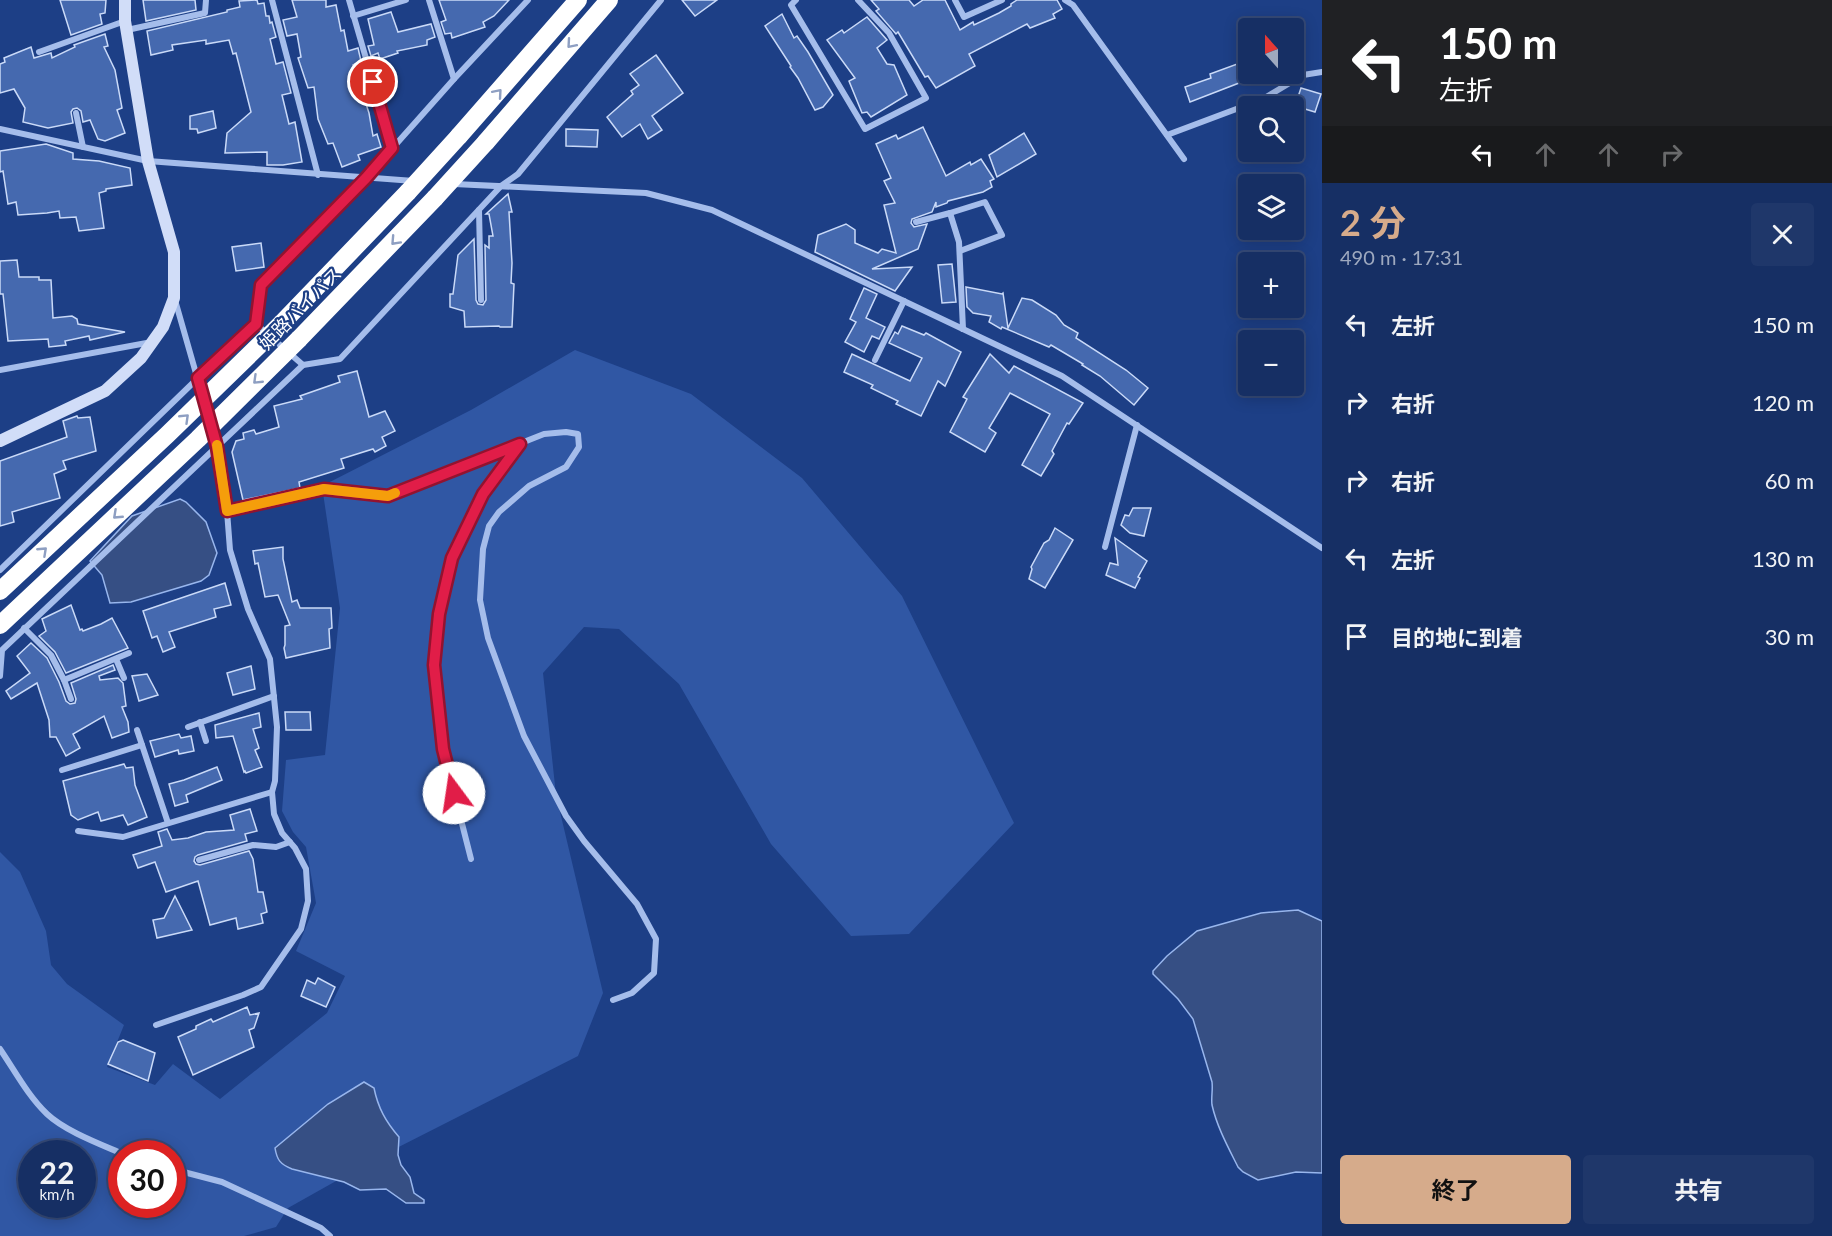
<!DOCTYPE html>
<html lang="ja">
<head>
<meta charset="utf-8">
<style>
	body { margin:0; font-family:Lato,"Noto Sans JP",sans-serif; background:#1f376a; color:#f1f3f6; height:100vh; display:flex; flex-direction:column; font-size:22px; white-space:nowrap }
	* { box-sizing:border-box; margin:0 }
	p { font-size:20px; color:#9ea9bf }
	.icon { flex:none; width:33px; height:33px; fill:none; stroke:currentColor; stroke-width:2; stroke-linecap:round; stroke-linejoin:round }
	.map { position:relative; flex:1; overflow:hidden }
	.details { display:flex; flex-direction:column; background:#162f64; width:510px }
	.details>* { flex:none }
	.banner { background:#202124; color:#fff; overflow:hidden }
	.needle { width:39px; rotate:339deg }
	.buttons { position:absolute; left:1238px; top:18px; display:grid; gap:12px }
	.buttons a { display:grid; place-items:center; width:66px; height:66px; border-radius:6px; background:#162f64; box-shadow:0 3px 15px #0003,0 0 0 2px #354a78; font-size:30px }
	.speed { position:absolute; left:18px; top:1140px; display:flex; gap:12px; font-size:30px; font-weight:700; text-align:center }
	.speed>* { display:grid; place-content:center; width:78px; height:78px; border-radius:50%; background:#162f64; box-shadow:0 3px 15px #0003,0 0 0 2px #354a78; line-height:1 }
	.speed small { font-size:15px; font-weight:400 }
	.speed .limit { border:9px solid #d22; background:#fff; color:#111 }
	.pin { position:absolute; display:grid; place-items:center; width:51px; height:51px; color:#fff; margin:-26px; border:3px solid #fff; border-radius:50%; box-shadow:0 2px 6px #0007 }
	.me { position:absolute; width:66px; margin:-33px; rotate:346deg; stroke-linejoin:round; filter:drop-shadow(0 0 4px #0008) }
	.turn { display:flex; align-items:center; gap:21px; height:126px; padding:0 18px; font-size:27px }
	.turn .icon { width:78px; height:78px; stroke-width:2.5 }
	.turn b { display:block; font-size:42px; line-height:51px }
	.lanes { display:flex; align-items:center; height:57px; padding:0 18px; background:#0003; justify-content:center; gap:30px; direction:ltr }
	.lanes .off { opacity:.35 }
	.round { display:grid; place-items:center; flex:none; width:63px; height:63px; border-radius:6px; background:#1f376a }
	.headline { display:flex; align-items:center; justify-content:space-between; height:102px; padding:0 18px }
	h1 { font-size:36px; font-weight:700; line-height:45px; color:#d6ab8b }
	.action { display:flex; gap:12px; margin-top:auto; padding:12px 18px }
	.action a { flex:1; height:69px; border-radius:6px; background:#d6ab8b; color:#111; font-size:24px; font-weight:700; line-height:69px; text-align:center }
	.action a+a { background:#1f376a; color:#f1f3f6 }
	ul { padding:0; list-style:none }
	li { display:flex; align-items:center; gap:18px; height:78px; padding:0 18px }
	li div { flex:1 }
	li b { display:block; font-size:22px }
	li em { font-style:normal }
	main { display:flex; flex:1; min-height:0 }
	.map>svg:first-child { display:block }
	.green { fill:#3057a4; fill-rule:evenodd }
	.water { fill:#364f84; stroke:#98b6ed; stroke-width:1.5 }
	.building { fill:#4569af; stroke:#cadaf8; stroke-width:1.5 }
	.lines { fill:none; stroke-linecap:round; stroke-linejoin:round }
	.street { stroke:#a5bdeb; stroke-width:6 }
	.secondary { stroke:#d1ddf8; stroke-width:12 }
	.highway { stroke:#fff; stroke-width:18 }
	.highway-bridge { stroke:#fff; stroke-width:18 }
	.oneway { stroke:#8e9fc2 }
	.route-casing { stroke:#92132f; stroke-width:15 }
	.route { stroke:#e11d48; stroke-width:10 }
	.slow { stroke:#f59e0b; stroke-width:10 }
	.labels { text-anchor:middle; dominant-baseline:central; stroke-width:4.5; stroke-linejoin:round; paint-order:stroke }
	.street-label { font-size:18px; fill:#fff; stroke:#1d3f86 }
</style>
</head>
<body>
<main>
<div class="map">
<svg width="1322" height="1236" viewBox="0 0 1322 1236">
	<rect width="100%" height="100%" fill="#1d3f86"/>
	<path class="green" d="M575,350L691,394L802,478L902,596L1014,823L909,934L851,936L771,844L679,684L619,629L584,627L543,673L556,795L603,993L578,1056L377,1158L288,1208L276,1227L244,1236H0V852L20,872L46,931L51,965L67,984L124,1025L107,1067L155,1085L173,1064L220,1099L327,1013L345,976L296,951L316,903L306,847L293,832L282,811L286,760L325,755L340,608L322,486L471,410ZM32,1154H82V1204H32ZM122,1154H172V1204H122Z"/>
	<g class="water">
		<polygon points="180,499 186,502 206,522 217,553 209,575 201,581 131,602 110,603 102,575 90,561 132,516"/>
		<path d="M1298,910L1322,921V1173L1296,1172L1258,1180L1243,1172L1238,1167C1228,1147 1217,1127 1212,1105C1211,1097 1213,1090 1212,1082L1193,1019L1178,999L1153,974V971L1167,956L1197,931L1261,913Z"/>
		<path d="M364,1082L374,1088C378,1108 386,1122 399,1137L398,1155L401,1165L410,1177L414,1193L424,1200V1203H406L386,1189L360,1190L344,1182L292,1169C280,1164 277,1160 275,1148L328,1104Z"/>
	</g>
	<g class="building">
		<polygon points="60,0 106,0 105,13 100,14 102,24 71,35"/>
		<polygon points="143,0 195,0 196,10 146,21"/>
		<polygon points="257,0 258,4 264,3 266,16 269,16 270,23 272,22 276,37 270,39 276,64 283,62 291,93 282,95 289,124 295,122 302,162 283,165 267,165 267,152 225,153 227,133 251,112 236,53 233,54 229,40 206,44 206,40 172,45 173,50 151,55 147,31 227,12 227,10 240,7 239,1"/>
		<polygon points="292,0 326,0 326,7 336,5 341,31 344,30 348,51 358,48 361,61 353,65 358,90 361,89 369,113 373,136 377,134 381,147 358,155 360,160 342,167 333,143 328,144 318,119 314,87 308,88 298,58 301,57 297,34 287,36 283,20 297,17"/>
		<polygon points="439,0 509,0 494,16 483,22 485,27 452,38 451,33 445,34 441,22 446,20"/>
		<polygon points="682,0 717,0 695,16"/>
		<polygon points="871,0 909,0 914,6 923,0 945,0 960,30 973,22 974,25 999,13 1011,6 1011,4 1017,0 1057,0 1062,9 1053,14 1055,18 1030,28 1027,24 969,54 975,66 936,88 928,76 925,77 898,32 896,34 876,11 879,9"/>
		<polygon points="391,12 398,32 431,24 435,37 427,40 427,45 397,51 398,53 380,59 378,53 371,56 368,46 374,45 368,19"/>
		<polygon points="782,14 794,38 797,36 808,52 833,95 823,107 815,110 798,78 790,67 791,66 765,26"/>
		<polygon points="867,17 887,40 877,48 887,64 894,65 907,95 871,117 867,112 862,113 849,81 855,78 827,40 842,30 844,33"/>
		<polygon points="105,34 108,46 104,47 115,70 122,108 117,110 125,133 105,141 98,139 90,120 83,122 81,111 77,108 73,109 71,112 73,123 48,128 23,122 25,108 14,89 0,93 0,64 5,62 4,58 31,47 34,58 51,53 52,58 75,47 74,45"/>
		<polygon points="656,55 683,93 652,116 662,130 648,139 640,124 622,137 607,117 633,94 631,91 639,85 630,74"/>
		<polygon points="1248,60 1248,77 1238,81 1239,83 1190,102 1185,87 1211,78 1210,74"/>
		<polygon points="1301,88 1321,94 1315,112 1295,106"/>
		<polygon points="213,111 216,128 198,133 197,129 190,129 190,116"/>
		<polygon points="923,127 946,176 970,162 971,165 981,159 994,179 990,181 992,187 983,192 948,201 947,203 936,207 936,202 932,212 912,219 911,223 914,227 927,224 918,249 872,269 912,267 895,291 815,252 818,235 846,224 855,230 855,243 878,253 882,249 896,253 884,205 895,203 884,181 891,178 876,144 896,135 898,139"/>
		<polygon points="566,129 598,130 597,147 566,146"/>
		<polygon points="1024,133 1036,154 997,177 989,155"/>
		<polygon points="46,144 73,153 73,159 99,161 130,168 132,185 106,189 106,191 99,193 104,228 79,231 76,217 60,218 59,211 47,213 18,215 16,202 8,204 3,171 0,172 0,151"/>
		<polygon points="508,194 512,212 509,212 512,263 511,283 514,284 512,327 500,327 499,326 465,327 464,311 450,307 450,294 453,294 458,255 474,239 476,300 478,304 483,305 486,300 485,245 489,248 489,236 493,236 489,214 486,214"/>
		<polygon points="261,243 264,267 236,271 232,247"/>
		<polygon points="17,260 19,277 39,277 39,280 51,280 53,318 72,316 77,319 78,324 125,332 90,340 89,336 65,341 66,345 49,347 48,339 8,341 3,294 0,294 0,261"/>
		<polygon points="952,264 956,302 942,303 938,265"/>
		<polygon points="966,287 1002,294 1003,293 1008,328 1022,298 1032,300 1056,315 1064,325 1078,333 1076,338 1126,370 1148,388 1134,405 1100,376 1082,365 1083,364 1051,345 1049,347 1002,327 1001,329 989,322 991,316 973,313 967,307"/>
		<polygon points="864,288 877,294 866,318 885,327 879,339 872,336 864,352 845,342 856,322 850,319"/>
		<polygon points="902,326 924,335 926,333 961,352 945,386 938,381 921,416 896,404 898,401 871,388 873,385 844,372 852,354 910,381 922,358 889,343 895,332 898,334"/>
		<polygon points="990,354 1009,373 1014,366 1083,403 1069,424 1067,423 1052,451 1054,454 1041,476 1022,465 1050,414 1010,393 989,428 996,433 985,452 950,432 967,399 963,397"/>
		<polygon points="357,371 369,417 385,411 395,431 382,437 386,446 375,452 373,449 341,459 344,468 299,482 300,488 243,500 232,452 236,441 244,439 243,433 254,430 256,434 279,427 274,406 302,399 300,396 340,382 338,376"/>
		<polygon points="77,416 78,418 90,417 96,451 63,461 66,469 54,474 60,498 12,512 14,522 0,526 0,461 67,437 63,421"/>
		<polygon points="1133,508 1151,508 1144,536 1130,533 1121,525 1125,515 1129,516"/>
		<polygon points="1055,528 1073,540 1045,588 1029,579 1032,569 1031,567 1044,543 1049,540"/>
		<polygon points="1115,538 1147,561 1138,577 1140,578 1135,588 1106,575 1110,563 1118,565"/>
		<polygon points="283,547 283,559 292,602 297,600 300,608 331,608 332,628 329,629 330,648 286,658 284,648 285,645 285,626 290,625 278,595 265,597 258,563 255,564 253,551"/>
		<polygon points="225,583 231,605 214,609 216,617 169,632 175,647 163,652 157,636 152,638 143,611"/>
		<polygon points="71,605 80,630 82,629 83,631 101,624 112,618 128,648 66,673 55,652 39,636 46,631 42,619"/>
		<polygon points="31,643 47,658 59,682 66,701 70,704 75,703 76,699 71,683 113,665 115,670 99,676 100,680 118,678 123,683 126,706 122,707 128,722 129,732 112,738 104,716 73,734 80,748 66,756 56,737 50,737 49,720 37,683 11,699 6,691 30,673 17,656"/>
		<polygon points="251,666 255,689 233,695 227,673"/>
		<polygon points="147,674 158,695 139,701 132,676"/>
		<polygon points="285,712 310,712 311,730 286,730"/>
		<polygon points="259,713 261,727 253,729 259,748 255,750 262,767 246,773 245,771 244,772 233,736 216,738 215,725"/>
		<polygon points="179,734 181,738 191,736 194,751 179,754 178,750 155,757 150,741"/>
		<polygon points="124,764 126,768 133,767 135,785 147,817 128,825 123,815 101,821 98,812 78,820 71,815 63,781"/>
		<polygon points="217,767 222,780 186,795 188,802 175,806 169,784 184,780"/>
		<polygon points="250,809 257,831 245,834 247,841 198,855 195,857 194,861 196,864 200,865 249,851 253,859 258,892 263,892 267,912 261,914 263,923 238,929 236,918 210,925 198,881 166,892 155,862 138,868 133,855 162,846 158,832 167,829 172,840 188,838 206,832 234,830 230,815"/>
		<polygon points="175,896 192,930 157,938 153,920 164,918"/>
		<polygon points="318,978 335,987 326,1007 301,996 307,980 315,984"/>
		<polygon points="247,1007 250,1015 259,1013 254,1028 249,1030 254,1047 193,1075 178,1037 196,1029 196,1026 211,1019 213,1022"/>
		<polygon points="123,1040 155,1053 148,1081 108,1064 118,1042"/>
	</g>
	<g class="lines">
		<g class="street">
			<polyline points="272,0 318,175"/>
			<polyline points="349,0 392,148"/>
			<polyline points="429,0 454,79"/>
			<polyline points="796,0 791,5 865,129 926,98 889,33 858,0"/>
			<polyline points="955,0 964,17 1002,0"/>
			<polyline points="1065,0 1073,5 1184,159"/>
			<polyline points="353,16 406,0"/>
			<polyline points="127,30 205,13 206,0"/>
			<polyline points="39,52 125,21"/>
			<polyline points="76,113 83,147"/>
			<polyline points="0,129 148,161 414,181"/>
			<polyline points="1167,135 1263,99 1303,75 1322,72"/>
			<polyline points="454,184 646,193 712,210 1062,376 1322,548"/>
			<polyline points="479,210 481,300"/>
			<polyline points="950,213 959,242 963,329"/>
			<polyline points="916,222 950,213 985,202 1002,235 960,251"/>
			<polyline points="875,360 904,301"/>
			<polyline points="303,365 256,324 261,285 366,178 454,79 528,0"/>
			<polyline points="0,370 152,342"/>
			<polyline points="227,511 324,488 388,496 544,434 566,432 578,434 579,447 566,467 529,486 499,512 489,526 483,549 480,600 488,638 524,736 566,816 584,841 637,904 656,939 654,973 632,993 613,1000"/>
			<polyline points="1105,547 1137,425"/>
			<polyline points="0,570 198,378 256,324"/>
			<polyline points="24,628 51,655 64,680 71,699"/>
			<polyline points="116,659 124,678"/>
			<polyline points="0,676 2,650 303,365 340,359 501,186 518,174 661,0"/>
			<polyline points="64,680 129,653"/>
			<polyline points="200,722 206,741"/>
			<polyline points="188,727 274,696"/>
			<polyline points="137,730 168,823"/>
			<polyline points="62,770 142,745"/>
			<polyline points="78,831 123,837 272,792"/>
			<polyline points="471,859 443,749 434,665 439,614 452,558 483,494 520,444"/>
			<polyline points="199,860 253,845 276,847 290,842"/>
			<polyline points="156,1025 243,995 261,987 301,929 308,901 306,869 295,848 282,833 274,814 272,792 275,781 277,727 270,659 248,609 230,550 227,511 217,447 175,300"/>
			<path d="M0,1049C15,1071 28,1096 47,1114C65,1131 100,1144 123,1154"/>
			<polyline points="172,1169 222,1182 321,1228 330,1236"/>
		</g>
		<polyline class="secondary" points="0,441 105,391 141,358 163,327 174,298 174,252 148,161 125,21 125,0"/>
		<g class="highway">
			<polyline points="459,136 578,0"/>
			<polyline points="486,142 609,0"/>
			<polyline points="282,323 408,192"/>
			<polyline points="299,339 435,198"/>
		</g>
		<g class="highway-bridge">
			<polyline points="408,192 459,136"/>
			<polyline points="435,198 486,142"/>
			<polyline points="0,591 167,435 282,323"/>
			<polyline points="0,625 198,439 299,339"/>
		</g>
	</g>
	<defs><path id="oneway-chevron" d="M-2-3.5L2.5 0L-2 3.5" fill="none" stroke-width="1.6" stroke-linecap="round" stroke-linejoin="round" transform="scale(1.5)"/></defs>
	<g class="oneway">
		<use href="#oneway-chevron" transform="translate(571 44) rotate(131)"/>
		<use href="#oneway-chevron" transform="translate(498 93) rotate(-49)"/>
		<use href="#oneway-chevron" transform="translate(395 241) rotate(133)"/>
		<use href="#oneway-chevron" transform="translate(257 380) rotate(136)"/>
		<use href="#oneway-chevron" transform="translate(185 418) rotate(-44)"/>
		<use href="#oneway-chevron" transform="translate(117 515) rotate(137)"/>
		<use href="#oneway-chevron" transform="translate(43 551) rotate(-43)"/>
	</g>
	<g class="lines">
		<g class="route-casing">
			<polyline id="route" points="373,82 392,148 366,178 261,285 256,324 198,378 217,447 227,511 324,489 388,496 520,444 483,494 452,558 439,614 434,665 443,749 454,793"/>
		</g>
		<use href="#route" class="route"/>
		<polyline class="slow" points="217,445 227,511 324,489 388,496 395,493"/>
	</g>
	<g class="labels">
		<g class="street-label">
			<text transform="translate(300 308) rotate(-45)">姫路バイパス</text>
		</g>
	</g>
</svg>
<div class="buttons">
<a><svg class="needle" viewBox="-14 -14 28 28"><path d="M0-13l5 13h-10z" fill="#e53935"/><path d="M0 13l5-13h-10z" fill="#9ea9bf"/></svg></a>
<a><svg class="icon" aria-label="search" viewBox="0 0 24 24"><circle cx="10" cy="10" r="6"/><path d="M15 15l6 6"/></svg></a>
<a><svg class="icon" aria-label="layers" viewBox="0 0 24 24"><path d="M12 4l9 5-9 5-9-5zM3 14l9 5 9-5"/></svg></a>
<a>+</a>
<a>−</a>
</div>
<div class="speed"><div>22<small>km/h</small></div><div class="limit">30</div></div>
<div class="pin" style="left:373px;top:82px;background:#d93025"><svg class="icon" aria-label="arrive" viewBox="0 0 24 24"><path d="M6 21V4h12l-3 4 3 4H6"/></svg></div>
<svg class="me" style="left:454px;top:793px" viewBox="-20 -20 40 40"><circle r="19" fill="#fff"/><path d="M0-13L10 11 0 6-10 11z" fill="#e11d48"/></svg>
</div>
<section class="details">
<div class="banner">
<div class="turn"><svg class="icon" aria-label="left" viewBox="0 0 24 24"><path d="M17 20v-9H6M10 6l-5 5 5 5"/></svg><div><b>150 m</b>左折</div></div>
<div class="lanes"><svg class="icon" aria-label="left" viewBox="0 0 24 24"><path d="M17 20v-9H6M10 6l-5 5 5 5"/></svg><svg class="icon off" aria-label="ahead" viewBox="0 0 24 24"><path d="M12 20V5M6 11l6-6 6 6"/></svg><svg class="icon off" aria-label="ahead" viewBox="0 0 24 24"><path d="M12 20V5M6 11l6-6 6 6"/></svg><svg class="icon off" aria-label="right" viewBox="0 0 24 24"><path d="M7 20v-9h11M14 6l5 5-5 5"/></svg></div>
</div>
<div class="headline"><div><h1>2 分</h1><p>490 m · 17:31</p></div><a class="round"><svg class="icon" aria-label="close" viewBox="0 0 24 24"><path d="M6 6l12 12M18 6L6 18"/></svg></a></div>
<ul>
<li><svg class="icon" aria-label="left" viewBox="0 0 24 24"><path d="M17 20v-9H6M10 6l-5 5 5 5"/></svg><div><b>左折</b></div><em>150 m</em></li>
<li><svg class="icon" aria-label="right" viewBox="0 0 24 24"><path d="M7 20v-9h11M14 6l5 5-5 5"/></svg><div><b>右折</b></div><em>120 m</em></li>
<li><svg class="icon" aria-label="right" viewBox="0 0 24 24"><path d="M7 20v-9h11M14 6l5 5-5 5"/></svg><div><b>右折</b></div><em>60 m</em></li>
<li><svg class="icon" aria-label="left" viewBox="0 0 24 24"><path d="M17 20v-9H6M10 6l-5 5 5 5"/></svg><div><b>左折</b></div><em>130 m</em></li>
<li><svg class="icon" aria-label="arrive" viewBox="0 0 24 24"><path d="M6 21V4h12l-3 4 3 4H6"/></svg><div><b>目的地に到着</b></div><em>30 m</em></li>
</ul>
<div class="action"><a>終了</a><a>共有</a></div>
</section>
</main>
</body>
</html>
